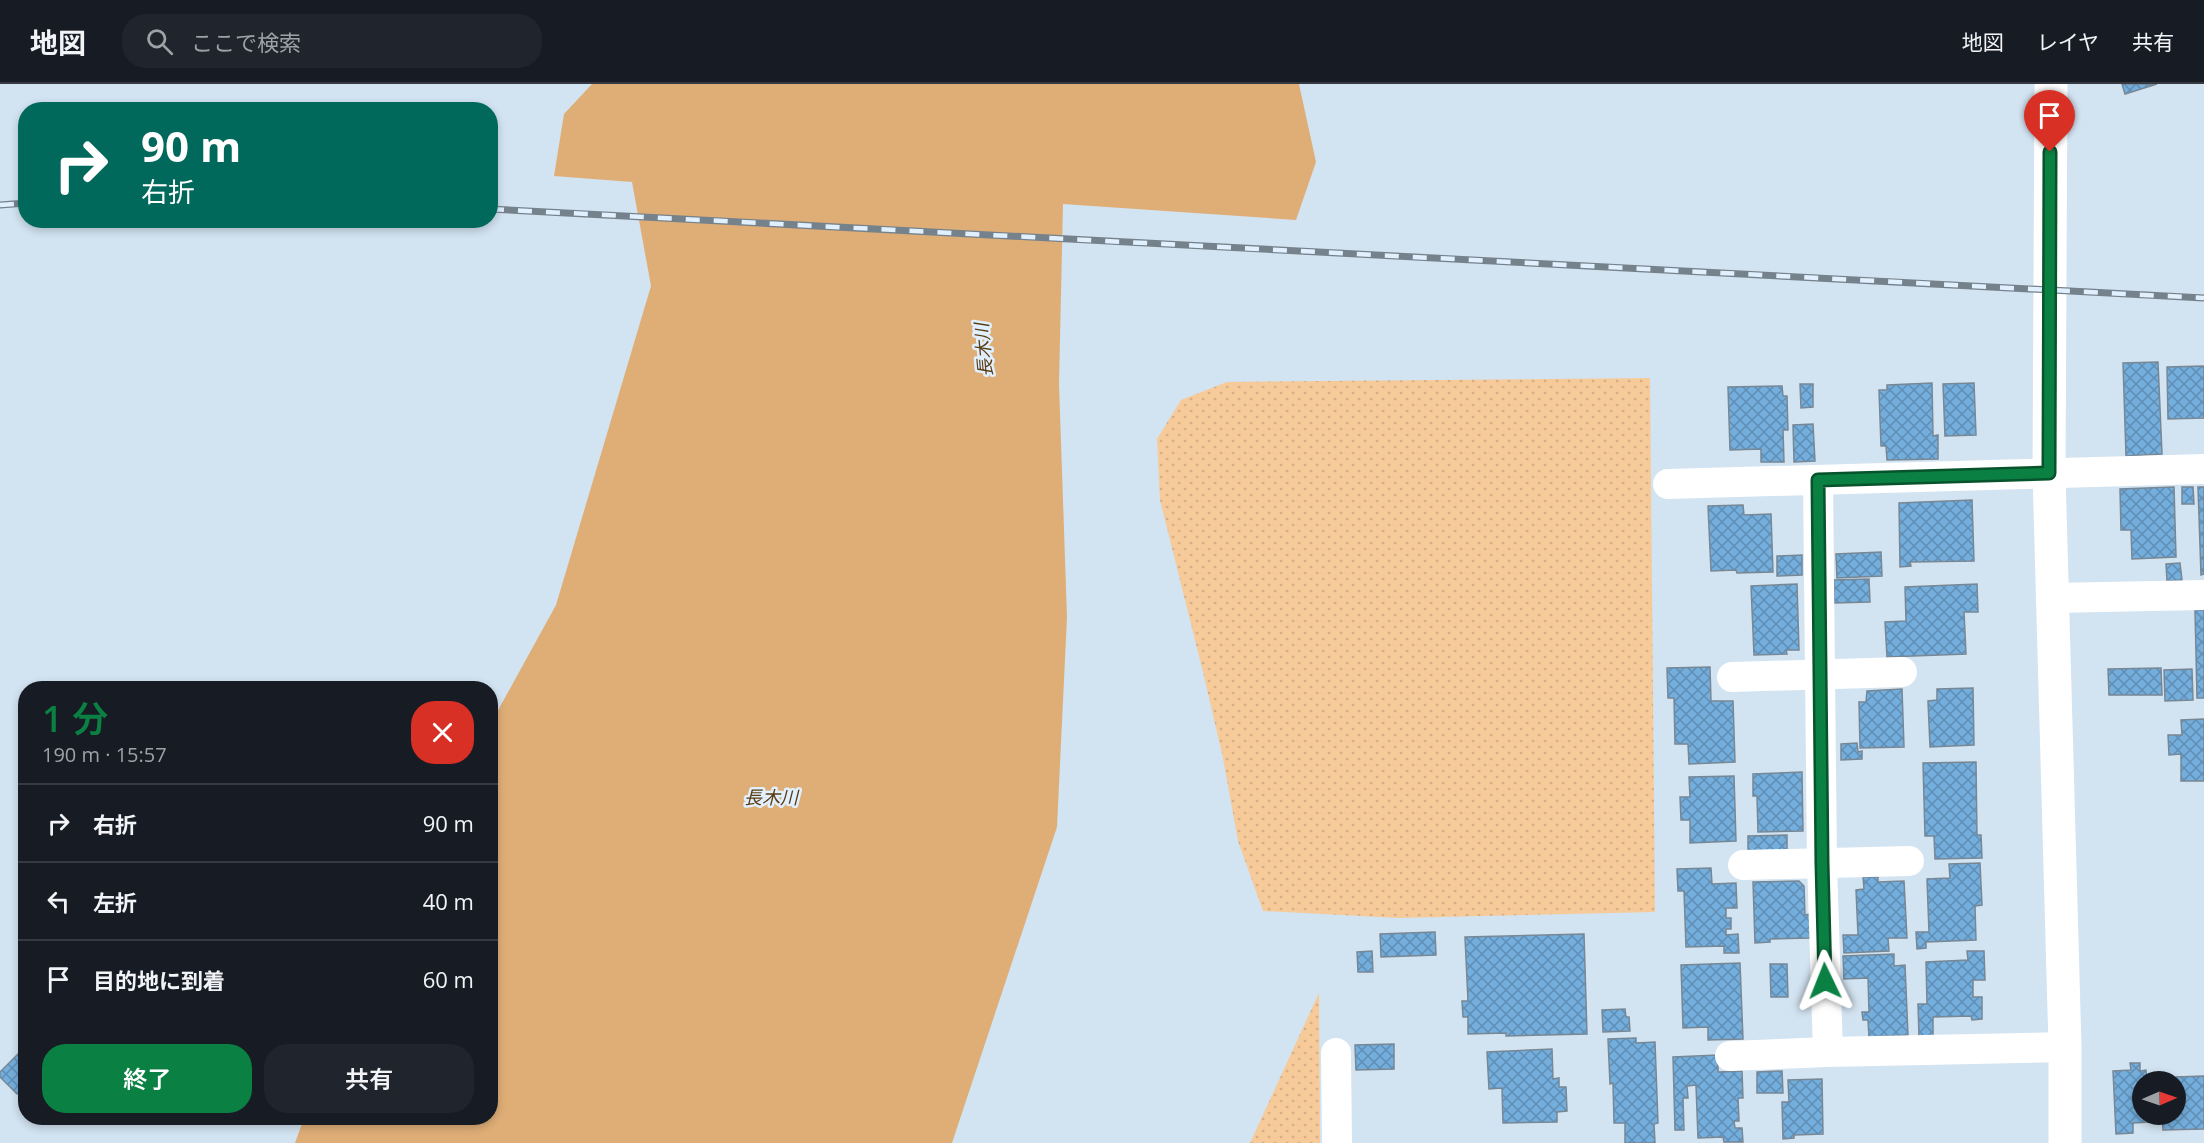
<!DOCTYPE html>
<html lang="ja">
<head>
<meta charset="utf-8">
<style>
	body { margin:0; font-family:"Open Sans","Noto Sans JP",sans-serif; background:#20242c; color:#f1f3f6; height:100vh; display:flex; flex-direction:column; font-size:22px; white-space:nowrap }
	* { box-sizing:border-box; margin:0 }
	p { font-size:20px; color:#9ea1a6 }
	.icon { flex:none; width:33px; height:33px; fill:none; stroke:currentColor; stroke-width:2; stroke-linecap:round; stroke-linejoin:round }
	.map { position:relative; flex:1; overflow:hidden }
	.side { position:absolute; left:18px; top:597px; width:480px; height:444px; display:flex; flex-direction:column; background:#171b24; border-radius:24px; box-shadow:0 3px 9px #0003 }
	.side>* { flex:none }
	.guide { position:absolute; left:18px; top:18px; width:480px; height:126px; border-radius:24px; box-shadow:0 3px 9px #0003; background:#00695c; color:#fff; overflow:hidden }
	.needle { width:39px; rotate:88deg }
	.controls { position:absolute; left:2132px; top:987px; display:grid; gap:12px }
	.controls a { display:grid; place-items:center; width:54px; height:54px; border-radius:50%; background:#171b24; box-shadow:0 3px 9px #0003; font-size:30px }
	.pin { position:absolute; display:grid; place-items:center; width:51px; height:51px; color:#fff; margin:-62px -26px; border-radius:50% 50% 50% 0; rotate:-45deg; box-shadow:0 0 6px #0007 }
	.pin .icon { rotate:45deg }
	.me { position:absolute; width:66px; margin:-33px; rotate:358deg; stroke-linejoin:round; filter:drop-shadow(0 0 4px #0008) }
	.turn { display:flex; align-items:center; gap:21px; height:126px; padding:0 24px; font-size:27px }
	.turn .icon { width:78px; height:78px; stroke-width:2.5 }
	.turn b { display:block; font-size:42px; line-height:51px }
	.round { display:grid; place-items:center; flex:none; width:63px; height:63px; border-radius:24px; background:#20242c }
	.overview { display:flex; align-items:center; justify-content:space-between; height:102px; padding:0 24px }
	h1 { font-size:36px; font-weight:600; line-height:45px; color:#0b8043 }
	.cta { display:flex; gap:12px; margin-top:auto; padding:12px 24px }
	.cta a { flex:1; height:69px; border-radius:24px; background:#0b8043; color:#fff; font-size:24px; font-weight:600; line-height:69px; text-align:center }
	.cta a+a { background:#20242c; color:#f1f3f6 }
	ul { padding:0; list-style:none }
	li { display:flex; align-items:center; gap:18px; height:78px; padding:0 24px; border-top:2px solid #363941 }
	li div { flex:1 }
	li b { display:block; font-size:22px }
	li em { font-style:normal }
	header { display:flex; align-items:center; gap:36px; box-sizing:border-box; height:84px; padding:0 30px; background:#171b24; border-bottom:2px solid #363941 }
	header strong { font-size:28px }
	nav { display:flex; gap:33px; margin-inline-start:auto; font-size:21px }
	.search { width:420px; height:54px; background:#20242c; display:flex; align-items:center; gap:15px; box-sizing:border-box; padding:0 21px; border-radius:24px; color:#9ea1a6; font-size:22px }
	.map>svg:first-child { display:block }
	.grass { fill:url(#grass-dots) }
	.water { fill:#dfae77 }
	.building { fill:url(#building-cross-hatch); stroke:#788794; stroke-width:1.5 }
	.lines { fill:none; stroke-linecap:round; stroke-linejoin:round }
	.minor { stroke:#fff; stroke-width:30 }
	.tertiary { stroke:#fff; stroke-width:33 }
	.rail-casing { stroke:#76828b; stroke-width:7 }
	.rail { stroke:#e0f0ff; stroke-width:4.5; stroke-dasharray:14; stroke-linecap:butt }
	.route-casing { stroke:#07532c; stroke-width:15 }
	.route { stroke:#0b8043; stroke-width:10 }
	.labels { text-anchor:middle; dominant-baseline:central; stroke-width:5; stroke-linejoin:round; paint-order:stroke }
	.water-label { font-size:18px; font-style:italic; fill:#5c3b11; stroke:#e0f0ff }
</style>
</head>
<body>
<header>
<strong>地図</strong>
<div class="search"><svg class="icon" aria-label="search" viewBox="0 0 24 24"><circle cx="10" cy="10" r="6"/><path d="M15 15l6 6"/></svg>ここで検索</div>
<nav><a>地図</a><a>レイヤ</a><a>共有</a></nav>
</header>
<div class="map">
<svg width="2204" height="1059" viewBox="0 0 2204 1059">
	<defs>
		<pattern id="grass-dots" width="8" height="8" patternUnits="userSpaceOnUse" patternTransform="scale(1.5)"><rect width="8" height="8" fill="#f7ca9a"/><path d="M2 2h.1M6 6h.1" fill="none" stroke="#d4ae85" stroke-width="1.8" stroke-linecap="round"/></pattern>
		<pattern id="building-cross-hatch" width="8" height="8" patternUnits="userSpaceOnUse" patternTransform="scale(1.5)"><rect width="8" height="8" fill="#74aedd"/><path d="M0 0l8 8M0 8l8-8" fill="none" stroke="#5f8eb4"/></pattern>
	</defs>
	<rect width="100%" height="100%" fill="#d2e3f1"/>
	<g class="grass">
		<polygon points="1650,294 1655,828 1399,834 1263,827 1238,757 1223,674 1203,588 1160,416 1157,355 1181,316 1227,298"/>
		<polygon points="1319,909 1320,1059 1250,1059"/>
	</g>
	<polygon class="water" points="592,0 1299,0 1316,78 1296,136 1063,120 1059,300 1067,533 1057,743 952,1059 295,1059 304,1034 490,1034 491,639 556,521 651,202 632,98 554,92 564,30"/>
	<g class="building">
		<polygon points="2122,0 2157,0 2125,10"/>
		<polygon points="2158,278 2162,370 2126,372 2123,279"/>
		<polygon points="2204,282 2204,334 2168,335 2167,283"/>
		<polygon points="1932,299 1933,352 1938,351 1938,375 1887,376 1886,362 1881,362 1879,306 1887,306 1887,301"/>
		<polygon points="1974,299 1976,351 1945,352 1943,300"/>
		<polygon points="1800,300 1813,300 1813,323 1801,324"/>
		<polygon points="1782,302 1783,312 1787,312 1788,346 1783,346 1784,378 1761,378 1761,365 1730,366 1728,303"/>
		<polygon points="1813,340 1815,377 1794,378 1793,341"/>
		<polygon points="2174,403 2176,473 2132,475 2131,446 2121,446 2120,405"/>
		<polygon points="2182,403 2193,403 2194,420 2182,420"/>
		<polygon points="2198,403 2204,403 2204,490 2201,491"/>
		<polygon points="1972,416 1974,477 1910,478 1911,482 1900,483 1899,419"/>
		<polygon points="1743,421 1744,431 1771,430 1773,488 1737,489 1736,486 1711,487 1708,422"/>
		<polygon points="1881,468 1882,492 1837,494 1836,470"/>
		<polygon points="1802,471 1802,491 1777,492 1777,472"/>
		<polygon points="2180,479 2182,496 2167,497 2166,480"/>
		<polygon points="1869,495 1870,518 1834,519 1834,496"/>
		<polygon points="1797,500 1799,566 1786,566 1787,570 1754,571 1751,502"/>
		<polygon points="1977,500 1978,528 1964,528 1966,570 1887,573 1885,538 1906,537 1905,503"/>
		<polygon points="2195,526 2204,526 2204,614 2197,614"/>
		<polygon points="1710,583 1711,617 1733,617 1735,678 1689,680 1688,660 1675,660 1674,614 1668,614 1667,584"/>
		<polygon points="2161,584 2162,611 2109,611 2108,585"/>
		<polygon points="2192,585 2193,616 2165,617 2164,586"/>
		<polygon points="1973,604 1974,661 1930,663 1928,617 1937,616 1937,605"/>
		<polygon points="1902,605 1904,663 1860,664 1859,618 1866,618 1867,607"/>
		<polygon points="2204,635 2204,697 2181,697 2181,670 2169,671 2168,651 2182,651 2181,636"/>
		<polygon points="1857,659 1858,668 1862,667 1862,675 1841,676 1841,660"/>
		<polygon points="1976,678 1977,751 1981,751 1982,774 1935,775 1934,752 1925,752 1923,679"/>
		<polygon points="1802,688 1803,747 1758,748 1757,712 1753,712 1753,690"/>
		<polygon points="1734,692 1736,757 1690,759 1690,736 1681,736 1680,713 1690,713 1689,693"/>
		<polygon points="1787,751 1787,767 1748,768 1748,752"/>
		<polygon points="1980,779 1982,821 1975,822 1976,856 1926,858 1926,864 1917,865 1916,848 1929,848 1927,795 1950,794 1949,780"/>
		<polygon points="1711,784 1712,800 1736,799 1737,824 1726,824 1726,834 1731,834 1731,845 1726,845 1726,851 1738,850 1739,869 1724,869 1724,862 1686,863 1684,807 1678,807 1677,785"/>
		<polygon points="1863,793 1878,793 1878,798 1904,797 1907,854 1888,854 1889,867 1844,869 1843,851 1858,851 1856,806 1864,805"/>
		<polygon points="1799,797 1804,802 1805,831 1810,830 1810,854 1770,855 1770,858 1755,859 1753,798"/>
		<polygon points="1435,848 1436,871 1381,873 1380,850"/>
		<polygon points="1584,850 1587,950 1506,952 1506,949 1468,950 1468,933 1463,933 1462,917 1468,917 1465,853"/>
		<polygon points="1372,867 1373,888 1358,888 1357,868"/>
		<polygon points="1967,867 1984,867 1985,896 1973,896 1973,913 1982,913 1982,935 1972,936 1971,932 1933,933 1933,952 1919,952 1918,920 1927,920 1926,878 1968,876"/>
		<polygon points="1894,870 1894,882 1905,881 1908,951 1869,953 1868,936 1863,936 1862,928 1869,928 1868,894 1844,895 1843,872"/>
		<polygon points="1740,879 1743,955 1708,956 1708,943 1683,944 1681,881"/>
		<polygon points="1770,880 1787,880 1788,913 1771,913"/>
		<polygon points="1625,925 1626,933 1629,933 1630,947 1603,948 1602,926"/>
		<polygon points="1636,954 1636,959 1655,958 1658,1039 1654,1040 1655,1059 1625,1059 1625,1039 1614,1039 1613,999 1610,1000 1608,955"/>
		<polygon points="1394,960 1394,985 1356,986 1355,961"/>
		<polygon points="26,962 26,986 21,991 26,995 26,1000 17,1010 0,993 0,988"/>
		<polygon points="1552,965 1553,995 1559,994 1559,1003 1566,1003 1567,1027 1557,1028 1557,1038 1503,1039 1502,1004 1489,1005 1487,968"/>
		<polygon points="1718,971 1718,988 1742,987 1743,1014 1738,1014 1739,1037 1734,1037 1735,1044 1742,1044 1743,1058 1724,1058 1723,1053 1698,1054 1696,1001 1687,1002 1688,1014 1683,1014 1684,1046 1675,1046 1673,973"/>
		<polygon points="2130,979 2140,979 2140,987 2146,986 2147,998 2142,998 2142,1030 2148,1030 2149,1038 2133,1039 2133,1049 2116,1050 2113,987 2131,986"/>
		<polygon points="1782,987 1783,1009 1757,1009 1757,988"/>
		<polygon points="2204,992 2204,1045 2163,1046 2162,1030 2175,1030 2176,993"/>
		<polygon points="1822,995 1823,1050 1794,1051 1794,1054 1783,1055 1782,1018 1789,1018 1788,996"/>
	</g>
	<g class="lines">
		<g class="minor">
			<polyline points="1818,396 1822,779 1828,968 2065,963"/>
			<polyline points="1668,400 2204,385"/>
			<polyline points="2053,514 2204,511"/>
			<polyline points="1732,593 1902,588"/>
			<polyline points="1743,781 1909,777"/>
			<polyline points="1336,969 1337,1059"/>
			<polyline points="1730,972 1828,968"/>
		</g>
		<polyline class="tertiary" points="2051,0 2049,389 2065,963 2065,1059"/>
		<g class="rail-casing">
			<g id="rail">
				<polyline points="0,121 26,119"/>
				<polyline points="490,125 2204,214"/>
			</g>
		</g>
		<use href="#rail" class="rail"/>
	</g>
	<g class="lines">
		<g class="route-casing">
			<polyline id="route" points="1825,897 1822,779 1818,396 2049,389 2050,68"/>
		</g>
		<use href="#route" class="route"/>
	</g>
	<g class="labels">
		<g class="water-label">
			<text transform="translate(983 266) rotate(-95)">長木川</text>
			<text x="771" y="713">長木川</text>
		</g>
	</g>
</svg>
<div class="controls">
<a><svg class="needle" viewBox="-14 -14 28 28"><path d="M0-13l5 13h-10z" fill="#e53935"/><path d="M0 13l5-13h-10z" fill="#9ea1a6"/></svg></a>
</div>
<div class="pin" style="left:2050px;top:68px;background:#d93025"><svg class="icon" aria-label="arrive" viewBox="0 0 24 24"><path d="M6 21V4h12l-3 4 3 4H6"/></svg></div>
<svg class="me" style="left:1825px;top:897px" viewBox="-20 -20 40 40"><path d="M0-17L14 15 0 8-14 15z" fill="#0b8043" stroke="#fff" stroke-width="4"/></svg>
<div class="guide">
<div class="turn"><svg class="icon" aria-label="right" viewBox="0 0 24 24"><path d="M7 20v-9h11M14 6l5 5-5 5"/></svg><div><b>90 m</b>右折</div></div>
</div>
<section class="side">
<div class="overview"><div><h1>1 分</h1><p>190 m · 15:57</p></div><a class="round" style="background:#d93025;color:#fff"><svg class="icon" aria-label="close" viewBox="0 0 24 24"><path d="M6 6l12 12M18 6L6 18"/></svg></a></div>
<ul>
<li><svg class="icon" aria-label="right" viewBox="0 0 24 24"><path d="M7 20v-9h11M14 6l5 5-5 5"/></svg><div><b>右折</b></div><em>90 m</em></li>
<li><svg class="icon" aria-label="left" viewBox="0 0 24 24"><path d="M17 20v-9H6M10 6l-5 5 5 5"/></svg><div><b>左折</b></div><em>40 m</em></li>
<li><svg class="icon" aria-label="arrive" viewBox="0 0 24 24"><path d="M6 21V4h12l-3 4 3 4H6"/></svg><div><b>目的地に到着</b></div><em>60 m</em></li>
</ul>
<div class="cta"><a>終了</a><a>共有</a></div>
</section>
</div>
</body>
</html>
